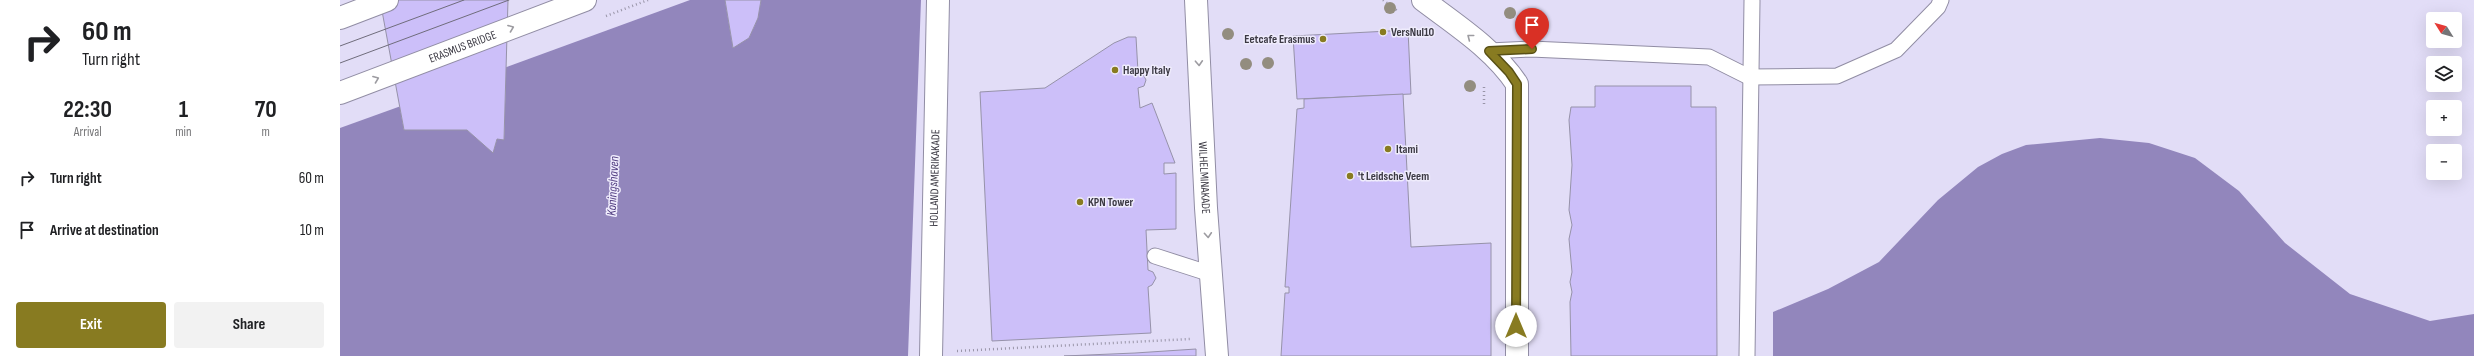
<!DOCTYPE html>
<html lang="en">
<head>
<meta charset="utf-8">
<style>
	body { margin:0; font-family:"Sofia Sans Condensed",sans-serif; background:#f2f2f2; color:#202124; height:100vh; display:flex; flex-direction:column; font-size:15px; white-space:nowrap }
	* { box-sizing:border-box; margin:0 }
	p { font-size:13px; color:#757577 }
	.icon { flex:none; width:22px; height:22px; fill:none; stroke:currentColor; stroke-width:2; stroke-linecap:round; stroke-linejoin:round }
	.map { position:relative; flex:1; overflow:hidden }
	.side { display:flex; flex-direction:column; background:#fff; width:340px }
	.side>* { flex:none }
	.guide { background:#fff; color:#202124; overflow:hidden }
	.needle { width:26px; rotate:307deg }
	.buttons { position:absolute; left:2086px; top:12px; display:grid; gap:8px }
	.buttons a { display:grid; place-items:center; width:36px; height:36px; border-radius:4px; background:#fff; box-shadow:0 4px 16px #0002; font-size:20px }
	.pin { position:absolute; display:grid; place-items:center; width:34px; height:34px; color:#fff; margin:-41px -17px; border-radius:50% 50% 50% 0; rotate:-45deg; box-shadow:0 0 4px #0007 }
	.pin .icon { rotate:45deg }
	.me { position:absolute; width:44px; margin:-22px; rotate:0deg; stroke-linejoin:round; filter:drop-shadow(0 0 3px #0008) }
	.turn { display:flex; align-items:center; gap:14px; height:84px; padding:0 16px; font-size:18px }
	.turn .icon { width:52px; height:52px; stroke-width:2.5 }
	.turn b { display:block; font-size:28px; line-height:34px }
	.eta { display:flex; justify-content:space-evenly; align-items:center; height:68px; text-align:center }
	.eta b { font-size:24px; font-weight:700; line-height:28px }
	.button { display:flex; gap:8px; margin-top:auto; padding:8px 16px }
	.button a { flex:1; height:46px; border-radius:4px; background:#887b21; color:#fff; font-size:16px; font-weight:700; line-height:46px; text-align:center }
	.button a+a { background:#f2f2f2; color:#202124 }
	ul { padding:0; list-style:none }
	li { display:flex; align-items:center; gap:12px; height:52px; padding:0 16px }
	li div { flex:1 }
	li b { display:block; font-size:15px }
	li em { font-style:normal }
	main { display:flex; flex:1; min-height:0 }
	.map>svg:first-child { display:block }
	.water { fill:#9286bc }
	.pier { fill:#e2ddf7 }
	.building { fill:#ccbff9; stroke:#9692a9 }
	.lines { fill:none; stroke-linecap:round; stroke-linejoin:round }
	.service-casing { stroke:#918da4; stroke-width:17 }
	.pedestrian-casing { stroke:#918da4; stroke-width:24 }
	.tertiary-casing { stroke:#918da4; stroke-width:24 }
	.secondary-casing { stroke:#918da4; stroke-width:24 }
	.path { stroke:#9995a8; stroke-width:2.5; stroke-dasharray:1 3; stroke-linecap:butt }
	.service { stroke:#fff; stroke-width:15 }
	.pedestrian { stroke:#fff; stroke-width:22 }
	.tertiary { stroke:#fff; stroke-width:22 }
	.secondary { stroke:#fff; stroke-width:22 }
	.tram { stroke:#6f6c7b; stroke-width:1 }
	.tree { fill:#938d7f }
	.oneway { stroke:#9d9ca1 }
	.route-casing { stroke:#585015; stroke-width:10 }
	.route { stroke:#887b21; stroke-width:7 }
	.poi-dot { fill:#887b21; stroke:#efecfc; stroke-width:1.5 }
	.labels { text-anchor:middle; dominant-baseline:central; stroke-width:3; stroke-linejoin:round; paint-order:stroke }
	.poi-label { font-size:12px; font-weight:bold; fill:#3b3943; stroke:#efecfc; text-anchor:start }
	.street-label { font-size:12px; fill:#3b3943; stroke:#efecfc }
	.water-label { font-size:13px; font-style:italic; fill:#503c80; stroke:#efecfc }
</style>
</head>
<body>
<main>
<section class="side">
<div class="guide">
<div class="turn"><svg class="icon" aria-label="right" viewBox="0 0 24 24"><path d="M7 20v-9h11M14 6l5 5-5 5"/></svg><div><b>60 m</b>Turn right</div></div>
</div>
<div class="eta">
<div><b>22:30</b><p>Arrival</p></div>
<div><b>1</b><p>min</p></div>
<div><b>70</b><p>m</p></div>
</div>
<ul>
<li><svg class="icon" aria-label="right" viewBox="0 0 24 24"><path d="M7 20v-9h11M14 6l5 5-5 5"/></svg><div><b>Turn right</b></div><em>60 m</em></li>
<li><svg class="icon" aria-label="arrive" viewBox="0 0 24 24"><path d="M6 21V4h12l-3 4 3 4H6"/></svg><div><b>Arrive at destination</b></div><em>10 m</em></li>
</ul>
<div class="button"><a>Exit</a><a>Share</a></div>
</section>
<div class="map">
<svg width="2134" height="356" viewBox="0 0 2134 356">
	<rect width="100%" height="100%" fill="#e2ddf7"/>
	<g class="water">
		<path d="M0,0H40L64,130H127L153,152L157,139H164L168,0H385L393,48C415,34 416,26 421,0H581L568,356H0Z"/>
		<polygon points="1760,138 1809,143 1855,158 1899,191 1945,243 2010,294 2090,321 2134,314 2134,356 1433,356 1433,312 1488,289 1539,262 1598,200 1638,167 1662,154 1686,145"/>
	</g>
	<g class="pier">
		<polygon points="0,0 42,0 61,106 0,128"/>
		<polygon points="166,0 350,0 164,68"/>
	</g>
	<g class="building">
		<polygon points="40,0 168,0 164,140 157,139 153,153 127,130 64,130"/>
		<polygon points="385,0 421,0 418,18 409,38 393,48"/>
		<polygon points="1068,30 1071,94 957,99 953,36"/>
		<polygon points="788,37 796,37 798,72 803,74 806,80 804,86 798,88 800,108 812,103 835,163 824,163 824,174 836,173 836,229 806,230 808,270 813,272 816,278 812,285 808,287 811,333 652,341 640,92 705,88 774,43"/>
		<polygon points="1255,86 1351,86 1351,107 1376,107 1377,356 1231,356 1230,302 1232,292 1230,282 1232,272 1229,239 1232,225 1229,210 1232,165 1229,120 1231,107 1255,107"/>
		<polygon points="1063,94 1071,247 1151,243 1151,356 941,356 945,293 949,293 949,287 945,287 957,109 964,108 964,99"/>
		<polygon points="856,349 856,356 724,356 795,353"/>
	</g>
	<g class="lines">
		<g class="service-casing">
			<g id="service">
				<polyline points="1149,51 1191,49 1369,57 1409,77 1497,76 1556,50 1598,7 1601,0"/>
				<polyline points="815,256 871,274"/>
				<polyline points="1407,356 1412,1"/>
			</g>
		</g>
		<g class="pedestrian-casing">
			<g id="pedestrian">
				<path id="s1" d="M591,356L598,0"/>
			</g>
		</g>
		<g class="tertiary-casing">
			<g id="tertiary">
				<path id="s2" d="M856,0L866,208L877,356"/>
				<path d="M1083,0C1116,25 1154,49 1177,84V356"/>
			</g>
		</g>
		<g class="secondary-casing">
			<g id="secondary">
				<polyline points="0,18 47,0"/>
				<path id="s3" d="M0,93L245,0"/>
			</g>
		</g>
		<g class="path">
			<polyline points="1043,0 1059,12"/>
			<polyline points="266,16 308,0"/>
			<polyline points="1144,104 1144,87"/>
			<polyline points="617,351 850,339"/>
		</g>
		<use href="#service" class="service"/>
		<use href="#pedestrian" class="pedestrian"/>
		<use href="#tertiary" class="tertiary"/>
		<use href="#secondary" class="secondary"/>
		<g class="tram">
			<polyline points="0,46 124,0"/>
			<polyline points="0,63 169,0"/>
		</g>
	</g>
	<g class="tree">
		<circle cx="1050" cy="8" r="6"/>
		<circle cx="1170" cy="13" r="6"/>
		<circle cx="888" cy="34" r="6"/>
		<circle cx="928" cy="63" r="6"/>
		<circle cx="906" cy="64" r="6"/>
		<circle cx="1130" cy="86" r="6"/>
	</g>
	<defs><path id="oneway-chevron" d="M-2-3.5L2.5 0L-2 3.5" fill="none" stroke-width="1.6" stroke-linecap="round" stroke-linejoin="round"/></defs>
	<g class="oneway">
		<use href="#oneway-chevron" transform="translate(171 28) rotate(-21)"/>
		<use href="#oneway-chevron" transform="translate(1130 37) rotate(-142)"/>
		<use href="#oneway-chevron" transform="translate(859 63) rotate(87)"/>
		<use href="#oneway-chevron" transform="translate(36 79) rotate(-21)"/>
		<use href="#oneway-chevron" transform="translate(868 235) rotate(86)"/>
	</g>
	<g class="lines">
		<g class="route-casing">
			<polyline id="route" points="1176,326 1177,84 1169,72 1149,51 1192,49"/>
		</g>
		<use href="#route" class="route"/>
	</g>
	<g class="poi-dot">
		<circle cx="1043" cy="32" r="4"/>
		<circle cx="983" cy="39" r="4"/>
		<circle cx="775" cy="70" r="4"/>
		<circle cx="1048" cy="149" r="4"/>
		<circle cx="1010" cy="176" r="4"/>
		<circle cx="740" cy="202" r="4"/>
	</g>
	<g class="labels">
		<g class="poi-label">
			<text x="1051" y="32">VersNul10</text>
			<text x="975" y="39" text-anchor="end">Eetcafe Erasmus</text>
			<text x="783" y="70">Happy Italy</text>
			<text x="1056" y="149">Itami</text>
			<text x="1018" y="176">'t Leidsche Veem</text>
			<text x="748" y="202">KPN Tower</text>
		</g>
		<g class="street-label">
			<text stroke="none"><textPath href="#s3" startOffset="131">ERASMUS BRIDGE</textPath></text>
			<text stroke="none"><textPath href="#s1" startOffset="178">HOLLAND AMERIKAKADE</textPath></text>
			<text stroke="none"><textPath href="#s2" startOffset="178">WILHELMINAKADE</textPath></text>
		</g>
		<g class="water-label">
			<text transform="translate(273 186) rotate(-87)">Koningshaven</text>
		</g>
	</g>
</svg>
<div class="buttons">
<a><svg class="needle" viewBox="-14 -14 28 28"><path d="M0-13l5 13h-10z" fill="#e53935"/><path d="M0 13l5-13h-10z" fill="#757577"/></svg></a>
<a><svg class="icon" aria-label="layers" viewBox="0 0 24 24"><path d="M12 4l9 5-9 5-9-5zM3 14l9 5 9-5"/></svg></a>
<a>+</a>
<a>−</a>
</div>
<div class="pin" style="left:1192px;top:49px;background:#d93025"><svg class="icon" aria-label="arrive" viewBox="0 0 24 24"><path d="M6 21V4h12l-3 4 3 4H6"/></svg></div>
<svg class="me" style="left:1176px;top:326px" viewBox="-20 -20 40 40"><circle r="19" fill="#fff"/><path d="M0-13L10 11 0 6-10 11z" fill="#887b21"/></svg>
</div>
</main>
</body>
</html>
